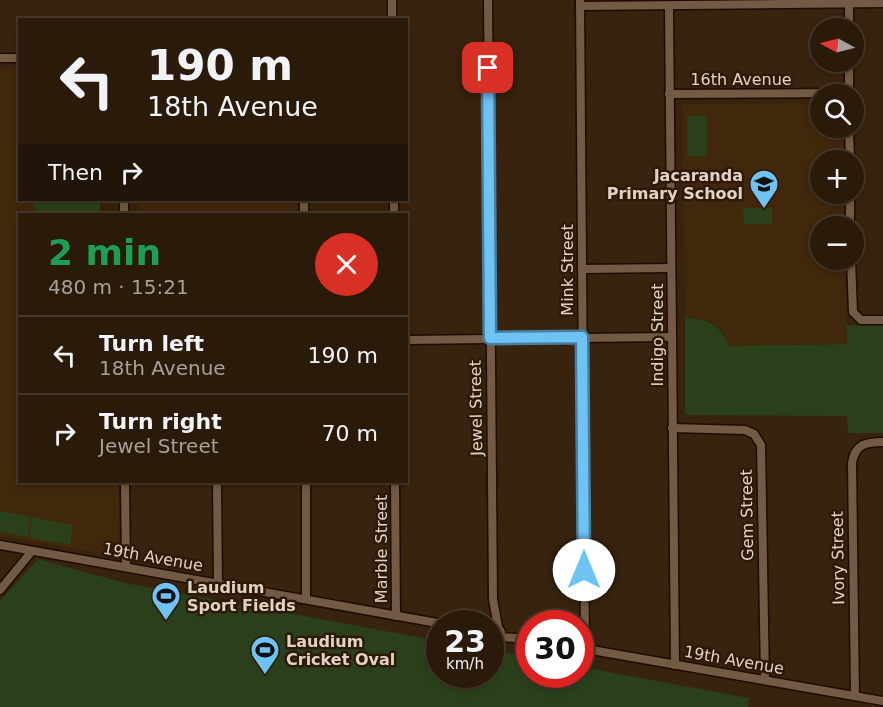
<!DOCTYPE html>
<html lang="en">
<head>
<meta charset="utf-8">
<style>
	body { margin:0; font-family:"DejaVu Sans",sans-serif; background:#362718; color:#f1f3f6; height:100vh; display:flex; flex-direction:column; font-size:22px; white-space:nowrap }
	* { box-sizing:border-box; margin:0 }
	p { font-size:20px; color:#a5a19c }
	.icon { flex:none; width:33px; height:33px; fill:none; stroke:currentColor; stroke-width:2; stroke-linecap:round; stroke-linejoin:round }
	.map { position:relative; flex:1; overflow:hidden }
	.panel { position:absolute; left:18px; top:213px; width:390px; height:270px; display:flex; flex-direction:column; background:#2a1a0a; border-radius:0px; box-shadow:0 3px 9px #0003,0 0 0 2px #46382b }
	.panel>* { flex:none }
	.guide { position:absolute; left:18px; top:18px; width:390px; height:183px; border-radius:0px; box-shadow:0 3px 9px #0003,0 0 0 2px #46382b; background:#2a1a0a; color:#f1f3f6; overflow:hidden }
	.needle { width:39px; rotate:277deg }
	.buttons { position:absolute; left:810px; top:18px; display:grid; gap:12px }
	.buttons a { display:grid; place-items:center; width:54px; height:54px; border-radius:50%; background:#2a1a0a; box-shadow:0 3px 9px #0003,0 0 0 2px #46382b; font-size:30px }
	.speed { position:absolute; left:426px; top:610px; display:flex; gap:12px; font-size:30px; font-weight:700; text-align:center }
	.speed>* { display:grid; place-content:center; width:78px; height:78px; border-radius:50%; background:#2a1a0a; box-shadow:0 3px 9px #0003,0 0 0 2px #46382b; line-height:1 }
	.speed small { font-size:15px; font-weight:400 }
	.speed .limit { border:9px solid #d22; background:#fff; color:#111 }
	.pin { position:absolute; display:grid; place-items:center; width:51px; height:51px; color:#fff; margin:-26px; border-radius:12px; box-shadow:0 3px 9px #0006 }
	.me { position:absolute; width:66px; margin:-33px; rotate:0deg; stroke-linejoin:round; filter:drop-shadow(0 0 4px #0008) }
	.turn { display:flex; align-items:center; gap:21px; height:126px; padding:0 30px; font-size:27px }
	.turn .icon { width:78px; height:78px; stroke-width:2.5 }
	.turn b { display:block; font-size:42px; line-height:51px }
	.then { display:flex; align-items:center; height:57px; padding:0 30px; background:#0003; gap:12px; font-size:22px }
	.round { display:grid; place-items:center; flex:none; width:63px; height:63px; border-radius:32px; background:#362718 }
	.head { display:flex; align-items:center; justify-content:space-between; height:102px; padding:0 30px }
	h1 { font-size:36px; font-weight:700; line-height:45px; color:#1e9e55 }
	ul { padding:0; list-style:none }
	li { display:flex; align-items:center; gap:18px; height:78px; padding:0 30px; border-top:2px solid #46382b }
	li div { flex:1 }
	li b { display:block; font-size:22px }
	li em { font-style:normal }
	.map>svg:first-child { display:block }
	.built { fill:#41270c }
	.green { fill:#2a401b }
	.lines { fill:none; stroke-linecap:round; stroke-linejoin:round }
	.minor-casing { stroke:#1e0b00; stroke-width:11 }
	.minor { stroke:#725a44; stroke-width:8 }
	.route-casing { stroke:#487e9f; stroke-width:15 }
	.route { stroke:#6fc2f4; stroke-width:10 }
	.labels { text-anchor:middle; dominant-baseline:central; stroke-width:5; stroke-linejoin:round; paint-order:stroke }
	.street-label { font-size:16px; fill:#e0d2c5; stroke:#2d1905 }
	.poi-label { font-size:16px; font-weight:bold; fill:#e0d2c5; stroke:#2d1905; text-anchor:start }
</style>
</head>
<body>
<div class="map">
<svg width="883" height="707" viewBox="0 0 883 707">
	<rect width="100%" height="100%" fill="#38230e"/>
	<g class="built">
		<polygon points="0,69 19,69 20,200 34,200 35,214 20,214 20,482 119,482 119,542 105,554 0,536"/>
		<polygon points="820,103 820,128 843,128 843,160 820,160 820,194 844,194 844,226 820,226 820,260 845,260 847,344 730,346 722,329 708,320 685,317 682,104"/>
		<rect x="139" y="200" width="158" height="14"/>
	</g>
	<g class="green">
		<rect x="687" y="116" width="20" height="40"/>
		<polygon points="34,200 100,200 100,214 35,214"/>
		<polygon points="743,208 772,208 772,224 744,224"/>
		<path d="M685,317C712,321 717,322 730,346L847,344L846,325H883V433H848L847,416L685,415Z"/>
		<polygon points="0,511 31,517 27,537 0,532"/>
		<polygon points="32,517 73,525 70,545 29,538"/>
		<polygon points="38,559 125,583 439,641 440,675 490,675 491,650 529,657 530,675 580,675 581,667 749,698 748,707 0,707 0,601"/>
	</g>
	<g class="lines">
		<g class="minor-casing">
			<g id="minor">
				<polyline points="392,0 392,20"/>
				<polyline points="488,0 493,599 498,627"/>
				<polyline points="580,0 585,648"/>
				<polyline points="849,4 849,28"/>
				<polyline points="580,6 883,3"/>
				<polyline points="669,6 675,665"/>
				<polyline points="0,58 20,58"/>
				<polyline points="849,62 849,94"/>
				<polyline points="669,94 849,93"/>
				<polyline points="849,128 850,160"/>
				<polyline points="850,194 850,226"/>
				<polyline points="124,200 124,214"/>
				<polyline points="304,200 304,214"/>
				<polyline points="394,200 394,214"/>
				<polyline points="851,260 853,312 861,320 883,320"/>
				<polyline points="582,269 671,268"/>
				<polyline points="406,340 672,337"/>
				<polyline points="672,428 745,430 754,434 761,445 765,680"/>
				<polyline points="125,482 126,567"/>
				<polyline points="217,482 218,583"/>
				<polyline points="306,482 306,599"/>
				<polyline points="395,482 396,616"/>
				<polyline points="0,545 443,624"/>
				<polyline points="0,590 32,551"/>
				<polyline points="490,626 498,627 501,632 498,638 490,639"/>
				<polyline points="499,637 530,639"/>
				<polyline points="580,648 883,701"/>
				<path d="M855,696L852,463C855,444 866,442 883,442"/>
			</g>
		</g>
		<use href="#minor" class="minor"/>
	</g>
	<g class="lines">
		<g class="route-casing">
			<polyline id="route" points="488,68 490,338 582,337 584,570"/>
		</g>
		<use href="#route" class="route"/>
	</g>
	<defs>
		<g id="school-pin" transform="scale(1.5)"><path d="M0 17L-7.5 6A9.5 9.5 0 1 1 7.5 6Z" fill="#6fc2f4" stroke="#2d1905"/><path d="M0-5L7-2L0 1L-7-2ZM-4 1L0 2.5L4 1V4Q0 6-4 4Z" fill="#111"/></g>
		<g id="stadium-pin" transform="scale(1.5)"><path d="M0 17L-7.5 6A9.5 9.5 0 1 1 7.5 6Z" fill="#6fc2f4" stroke="#2d1905"/><path d="M0-5a6.5 5 0 1 0 0 10a6.5 5 0 1 0 0-10ZM-3.5-1.8h7v3.6h-7Z" fill="#111"/></g>
	</defs>
	<g fill-rule="evenodd">
		<use href="#school-pin" x="764" y="184"/>
		<use href="#stadium-pin" x="166" y="596"/>
		<use href="#stadium-pin" x="265" y="650"/>
	</g>
	<g class="labels">
		<g class="street-label">
			<text x="741" y="79">16th Avenue</text>
			<text transform="translate(567 270) rotate(-90)">Mink Street</text>
			<text transform="translate(657 335) rotate(-90)">Indigo Street</text>
			<text transform="translate(476 408) rotate(-91)">Jewel Street</text>
			<text transform="translate(747 515) rotate(-91)">Gem Street</text>
			<text transform="translate(381 549) rotate(-90)">Marble Street</text>
			<text transform="translate(153 557) rotate(10)">19th Avenue</text>
			<text transform="translate(838 558) rotate(-91)">Ivory Street</text>
			<text transform="translate(734 660) rotate(10)">19th Avenue</text>
		</g>
		<g class="poi-label">
			<text x="743" y="175" text-anchor="end">Jacaranda<tspan x="743" dy="18">Primary School</tspan></text>
			<text x="187" y="587">Laudium<tspan x="187" dy="18">Sport Fields</tspan></text>
			<text x="286" y="641">Laudium<tspan x="286" dy="18">Cricket Oval</tspan></text>
		</g>
	</g>
</svg>
<div class="buttons">
<a><svg class="needle" viewBox="-14 -14 28 28"><path d="M0-13l5 13h-10z" fill="#e53935"/><path d="M0 13l5-13h-10z" fill="#a5a19c"/></svg></a>
<a><svg class="icon" aria-label="search" viewBox="0 0 24 24"><circle cx="10" cy="10" r="6"/><path d="M15 15l6 6"/></svg></a>
<a>+</a>
<a>−</a>
</div>
<div class="speed"><div>23<small>km/h</small></div><div class="limit">30</div></div>
<div class="pin" style="left:488px;top:68px;background:#d93025"><svg class="icon" aria-label="arrive" viewBox="0 0 24 24"><path d="M6 21V4h12l-3 4 3 4H6"/></svg></div>
<svg class="me" style="left:584px;top:570px" viewBox="-20 -20 40 40"><circle r="19" fill="#fff"/><path d="M0-13L10 11 0 6-10 11z" fill="#6fc2f4"/></svg>
<div class="guide">
<div class="turn"><svg class="icon" aria-label="left" viewBox="0 0 24 24"><path d="M17 20v-9H6M10 6l-5 5 5 5"/></svg><div><b>190 m</b>18th Avenue</div></div>
<div class="then">Then<svg class="icon" aria-label="right" viewBox="0 0 24 24"><path d="M7 20v-9h11M14 6l5 5-5 5"/></svg></div>
</div>
<section class="panel">
<div class="head"><div><h1>2 min</h1><p>480 m · 15:21</p></div><a class="round" style="background:#d93025;color:#fff"><svg class="icon" aria-label="close" viewBox="0 0 24 24"><path d="M6 6l12 12M18 6L6 18"/></svg></a></div>
<ul>
<li><svg class="icon" aria-label="left" viewBox="0 0 24 24"><path d="M17 20v-9H6M10 6l-5 5 5 5"/></svg><div><b>Turn left</b><p>18th Avenue</p></div><em>190 m</em></li>
<li><svg class="icon" aria-label="right" viewBox="0 0 24 24"><path d="M7 20v-9h11M14 6l5 5-5 5"/></svg><div><b>Turn right</b><p>Jewel Street</p></div><em>70 m</em></li>
</ul>
</section>
</div>
</body>
</html>
